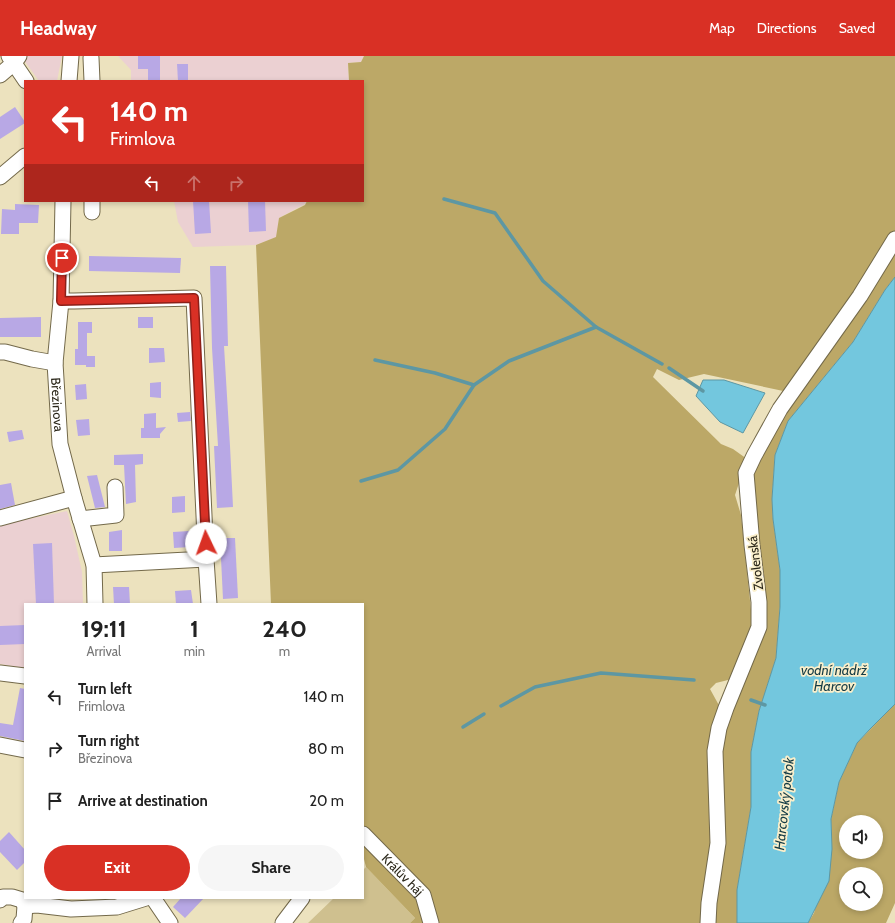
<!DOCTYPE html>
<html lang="en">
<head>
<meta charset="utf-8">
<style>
	body { margin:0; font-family:Cabin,sans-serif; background:#f6f6f6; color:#222; height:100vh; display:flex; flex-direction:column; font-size:15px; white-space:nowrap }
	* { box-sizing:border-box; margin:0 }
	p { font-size:13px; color:#767676 }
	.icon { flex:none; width:22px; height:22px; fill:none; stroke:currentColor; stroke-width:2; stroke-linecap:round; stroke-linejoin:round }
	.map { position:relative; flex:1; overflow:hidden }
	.details { position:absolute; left:24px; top:547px; width:340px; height:296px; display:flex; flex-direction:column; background:#fff; border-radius:0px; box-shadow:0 2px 6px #0003 }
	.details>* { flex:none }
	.hud { position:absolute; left:24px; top:24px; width:340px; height:122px; border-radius:0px; box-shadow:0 2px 6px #0003; background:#d93025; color:#fff; overflow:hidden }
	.buttons { position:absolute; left:839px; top:759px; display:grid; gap:8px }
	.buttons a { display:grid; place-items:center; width:44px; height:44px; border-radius:50%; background:#fff; box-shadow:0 2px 6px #0003; font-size:20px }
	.pin { position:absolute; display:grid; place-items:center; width:34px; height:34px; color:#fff; margin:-17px; border:2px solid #fff; border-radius:50%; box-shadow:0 1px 4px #0007 }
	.me { position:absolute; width:44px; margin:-22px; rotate:357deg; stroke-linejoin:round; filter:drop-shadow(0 0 3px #0008) }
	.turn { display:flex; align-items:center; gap:14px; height:84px; padding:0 20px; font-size:18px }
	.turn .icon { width:52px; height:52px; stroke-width:2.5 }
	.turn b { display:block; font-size:28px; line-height:34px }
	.lanes { display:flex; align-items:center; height:38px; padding:0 20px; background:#0003; justify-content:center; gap:20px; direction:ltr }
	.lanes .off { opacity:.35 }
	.eta { display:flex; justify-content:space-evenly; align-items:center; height:68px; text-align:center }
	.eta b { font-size:24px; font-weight:700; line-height:28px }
	.action { display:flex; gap:8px; margin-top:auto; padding:8px 20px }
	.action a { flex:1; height:46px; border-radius:24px; background:#d93025; color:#fff; font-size:16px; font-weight:700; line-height:46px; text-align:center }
	.action a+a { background:#f6f6f6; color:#222 }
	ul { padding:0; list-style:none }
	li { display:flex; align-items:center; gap:12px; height:52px; padding:0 20px }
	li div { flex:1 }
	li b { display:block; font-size:15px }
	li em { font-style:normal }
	header { display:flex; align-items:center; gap:24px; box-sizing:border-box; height:56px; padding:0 20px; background:#d93025; color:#fff }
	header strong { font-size:19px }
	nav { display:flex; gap:22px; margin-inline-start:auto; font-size:14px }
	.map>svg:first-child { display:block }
	.education { fill:#ebd0d2 }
	.green { fill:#cfc08f }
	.forest { fill:#bca867; fill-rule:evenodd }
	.water { fill:#73c7de; stroke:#5d97a3 }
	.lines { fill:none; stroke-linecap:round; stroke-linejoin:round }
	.stream { stroke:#5d97a3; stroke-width:3.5 }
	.building { fill:#b8a8e5 }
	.minor-casing { stroke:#73694a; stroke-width:17 }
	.minor { stroke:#fff; stroke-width:15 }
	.route-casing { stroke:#8d1f18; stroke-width:10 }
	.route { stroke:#d93025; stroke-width:7 }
	.labels { text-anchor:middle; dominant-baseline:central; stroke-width:3.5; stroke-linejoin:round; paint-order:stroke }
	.street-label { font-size:13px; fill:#2a2619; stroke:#faefcb }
	.water-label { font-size:14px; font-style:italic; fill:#143b45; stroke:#faefcb }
</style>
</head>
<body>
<header>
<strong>Headway</strong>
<nav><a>Map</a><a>Directions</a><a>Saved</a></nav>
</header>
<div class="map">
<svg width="895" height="867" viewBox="0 0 895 867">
	<rect width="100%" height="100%" fill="#ece2be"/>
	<g class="education">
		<polygon points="21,0 62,0 57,25 39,25"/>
		<polygon points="118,0 364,0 361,6 348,7 349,25 131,25 131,14"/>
		<polygon points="174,145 307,145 305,148 279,162 277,181 256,189 193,191 178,166"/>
		<polygon points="67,455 74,480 82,516 83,548 25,548 25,612 0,608 0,469"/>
	</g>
	<polygon class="green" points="366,811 415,862 410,867 308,867 334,842 363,842 363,814"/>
	<g class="forest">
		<polygon points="364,0 895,0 895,175 881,200 788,336 704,318 679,324 657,313 653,321 721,388 733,393 747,403 735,439 741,459 753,573 732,623 716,627 710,633 721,653 716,785 705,867 410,867 415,862 366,811 363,799 363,548 271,548 256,189 276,181 279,162 305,149 307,145 363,145 363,25 349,25 348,7 361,6"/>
		<polygon points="895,191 895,221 885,234 853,286 788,365 775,399 772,443 773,463 780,514 780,551 776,602 759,655 751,696 751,751 737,834 737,867 712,867 720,690 729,655 760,580 750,416 759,397"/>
		<path d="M895,648V847L886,867H808L814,857L832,793L831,763L839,726L857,687ZM846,766H876V796H846ZM846,818H876V848H846Z"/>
	</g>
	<g class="water">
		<polygon points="895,221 895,648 870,673 857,687 839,726 831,763 832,793 829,825 808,867 737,867 737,834 751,751 751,696 759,655 776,602 780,551 780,514 773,463 772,443 775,399 788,365 853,286 885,234"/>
		<polygon points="703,324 724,324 765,337 743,377 720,366 696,340"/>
	</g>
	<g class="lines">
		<g class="stream">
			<polyline points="444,143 495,157 543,225 596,271 662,308"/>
			<polyline points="375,304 435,317 474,329 509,305 596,271"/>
			<polyline points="669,312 703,335"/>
			<polyline points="361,425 398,414 445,373 474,329"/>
			<polyline points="751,644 765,649"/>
			<polyline points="501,650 535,631 601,617 694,624"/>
			<polyline points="463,671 484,658"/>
		</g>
	</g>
	<g class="building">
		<polygon points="138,0 160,0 160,25 148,25 148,13 138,13"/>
		<polygon points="177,8 188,8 188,25 178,25"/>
		<polygon points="15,51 25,66 25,67 0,83 0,61"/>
		<polygon points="193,145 209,145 211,177 195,178"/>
		<polygon points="248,145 265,145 266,175 249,176"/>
		<polygon points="15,148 39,149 38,167 19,167 19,178 1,178 2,153 15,154"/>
		<polygon points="89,200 181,202 180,217 89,215"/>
		<polygon points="210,210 226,210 228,290 224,290 230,390 233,451 217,452 214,390 218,390 212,292"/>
		<polygon points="41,261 41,281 0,281 0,262"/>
		<rect x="138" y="261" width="15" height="11"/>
		<polygon points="78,266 92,266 92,277 87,277 87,300 95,300 95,311 86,311 86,309 75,309 75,293 78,293"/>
		<polygon points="149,292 164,292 165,306 149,307"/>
		<polygon points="161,326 161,342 150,341 150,327"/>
		<polygon points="86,328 87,343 76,344 75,329"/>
		<polygon points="190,356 191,365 178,366 177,357"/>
		<polygon points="156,357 156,372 166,371 160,378 160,382 141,382 141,372 144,372 144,358"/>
		<polygon points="89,363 90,379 78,380 76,364"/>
		<polygon points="22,374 24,383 9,386 7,376"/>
		<polygon points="143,398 143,408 135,409 136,446 126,448 124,409 114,409 114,399"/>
		<polygon points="97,419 105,451 95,452 87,420"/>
		<polygon points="11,427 15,449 0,453 0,429"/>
		<polygon points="185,440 185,456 172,457 172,441"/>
		<polygon points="122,474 122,495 109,495 109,476"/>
		<polygon points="189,475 190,491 174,492 173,476"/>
		<polygon points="220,482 235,482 238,542 223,543"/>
		<polygon points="52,487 54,548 36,548 33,488"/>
		<polygon points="113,531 129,531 130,548 114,548"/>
		<polygon points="191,534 193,548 176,548 175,535"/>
		<polygon points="25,569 25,588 0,589 0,570"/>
		<polygon points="20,632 25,633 25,685 0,680 0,667 13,669"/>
		<polygon points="9,776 25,794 25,806 17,814 0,796 0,785"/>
		<polygon points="181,842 204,842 185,862 173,851"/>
	</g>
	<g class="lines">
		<g class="minor-casing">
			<g id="minor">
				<polyline points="9,0 26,25"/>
				<polyline points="91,2 92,25"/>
				<polyline points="0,19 14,7 19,0"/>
				<polyline points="69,25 71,0"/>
				<polyline points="0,121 25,100"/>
				<path id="s1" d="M63,145L61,245L55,307L60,388L74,442L94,509L95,548"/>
				<polyline points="92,156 92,145"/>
				<polyline points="61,245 74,245 194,242 206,503 209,548"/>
				<polyline points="0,296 5,296 32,303 55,307"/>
				<polyline points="0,462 74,442"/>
				<polyline points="80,463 116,459 115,431"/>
				<polyline points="94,509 206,503"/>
				<polyline points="0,617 25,620"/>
				<polyline points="0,689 25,694"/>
				<path id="s2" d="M363,778L423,839L431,867"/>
				<polyline points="153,842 170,867"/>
				<polyline points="0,844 3,841 12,841 22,844 25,850 24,863 21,867"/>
				<polyline points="25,850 37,849 71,853 117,851 146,842"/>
				<polyline points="283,867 302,842"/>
				<polyline points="708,867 709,847 718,787 715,695 719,672 726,652 759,571 759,546 752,489 746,417 754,400 780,353 860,240 895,183"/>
			</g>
		</g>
		<use href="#minor" class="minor"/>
	</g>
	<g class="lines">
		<g class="route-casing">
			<polyline id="route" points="62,202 61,245 194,242 206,487"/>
		</g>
		<use href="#route" class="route"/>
	</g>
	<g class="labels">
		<g class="street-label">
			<text stroke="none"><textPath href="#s1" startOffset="204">Březinova</textPath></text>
			<text transform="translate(755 507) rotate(-97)">Zvolenská</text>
			<text stroke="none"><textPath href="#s2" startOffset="57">Králův háj</textPath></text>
		</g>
		<g class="water-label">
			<text x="834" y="614">vodní nádrž<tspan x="834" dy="16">Harcov</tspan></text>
			<text transform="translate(784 748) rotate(-84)">Harcovský potok</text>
		</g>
	</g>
</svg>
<div class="buttons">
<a><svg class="icon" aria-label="sound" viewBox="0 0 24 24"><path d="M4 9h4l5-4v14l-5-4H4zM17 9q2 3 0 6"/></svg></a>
<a><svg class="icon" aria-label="search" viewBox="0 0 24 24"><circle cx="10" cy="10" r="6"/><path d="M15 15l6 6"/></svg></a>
</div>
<div class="pin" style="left:62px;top:202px;background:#d93025"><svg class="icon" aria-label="arrive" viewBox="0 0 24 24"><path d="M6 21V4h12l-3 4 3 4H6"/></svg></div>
<svg class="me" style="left:206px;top:487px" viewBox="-20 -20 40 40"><circle r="19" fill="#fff"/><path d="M0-13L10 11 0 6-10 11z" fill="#d93025"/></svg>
<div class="hud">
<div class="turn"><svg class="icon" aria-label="left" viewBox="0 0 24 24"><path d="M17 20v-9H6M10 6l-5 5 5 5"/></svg><div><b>140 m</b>Frimlova</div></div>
<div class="lanes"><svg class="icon" aria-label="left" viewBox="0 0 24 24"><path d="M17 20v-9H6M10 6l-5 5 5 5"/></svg><svg class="icon off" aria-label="ahead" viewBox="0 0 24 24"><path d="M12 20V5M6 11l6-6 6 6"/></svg><svg class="icon off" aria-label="right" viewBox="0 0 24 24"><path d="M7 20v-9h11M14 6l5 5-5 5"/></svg></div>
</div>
<section class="details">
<div class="eta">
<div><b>19:11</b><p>Arrival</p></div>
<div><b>1</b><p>min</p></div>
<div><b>240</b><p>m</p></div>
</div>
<ul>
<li><svg class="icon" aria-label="left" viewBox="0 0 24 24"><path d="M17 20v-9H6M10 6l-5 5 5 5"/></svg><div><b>Turn left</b><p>Frimlova</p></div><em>140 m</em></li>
<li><svg class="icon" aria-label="right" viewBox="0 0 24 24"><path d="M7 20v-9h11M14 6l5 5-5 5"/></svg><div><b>Turn right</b><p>Březinova</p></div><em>80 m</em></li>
<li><svg class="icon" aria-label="arrive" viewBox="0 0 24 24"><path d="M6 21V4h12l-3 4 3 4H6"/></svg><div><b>Arrive at destination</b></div><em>20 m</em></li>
</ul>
<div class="action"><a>Exit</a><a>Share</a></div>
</section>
</div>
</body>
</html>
